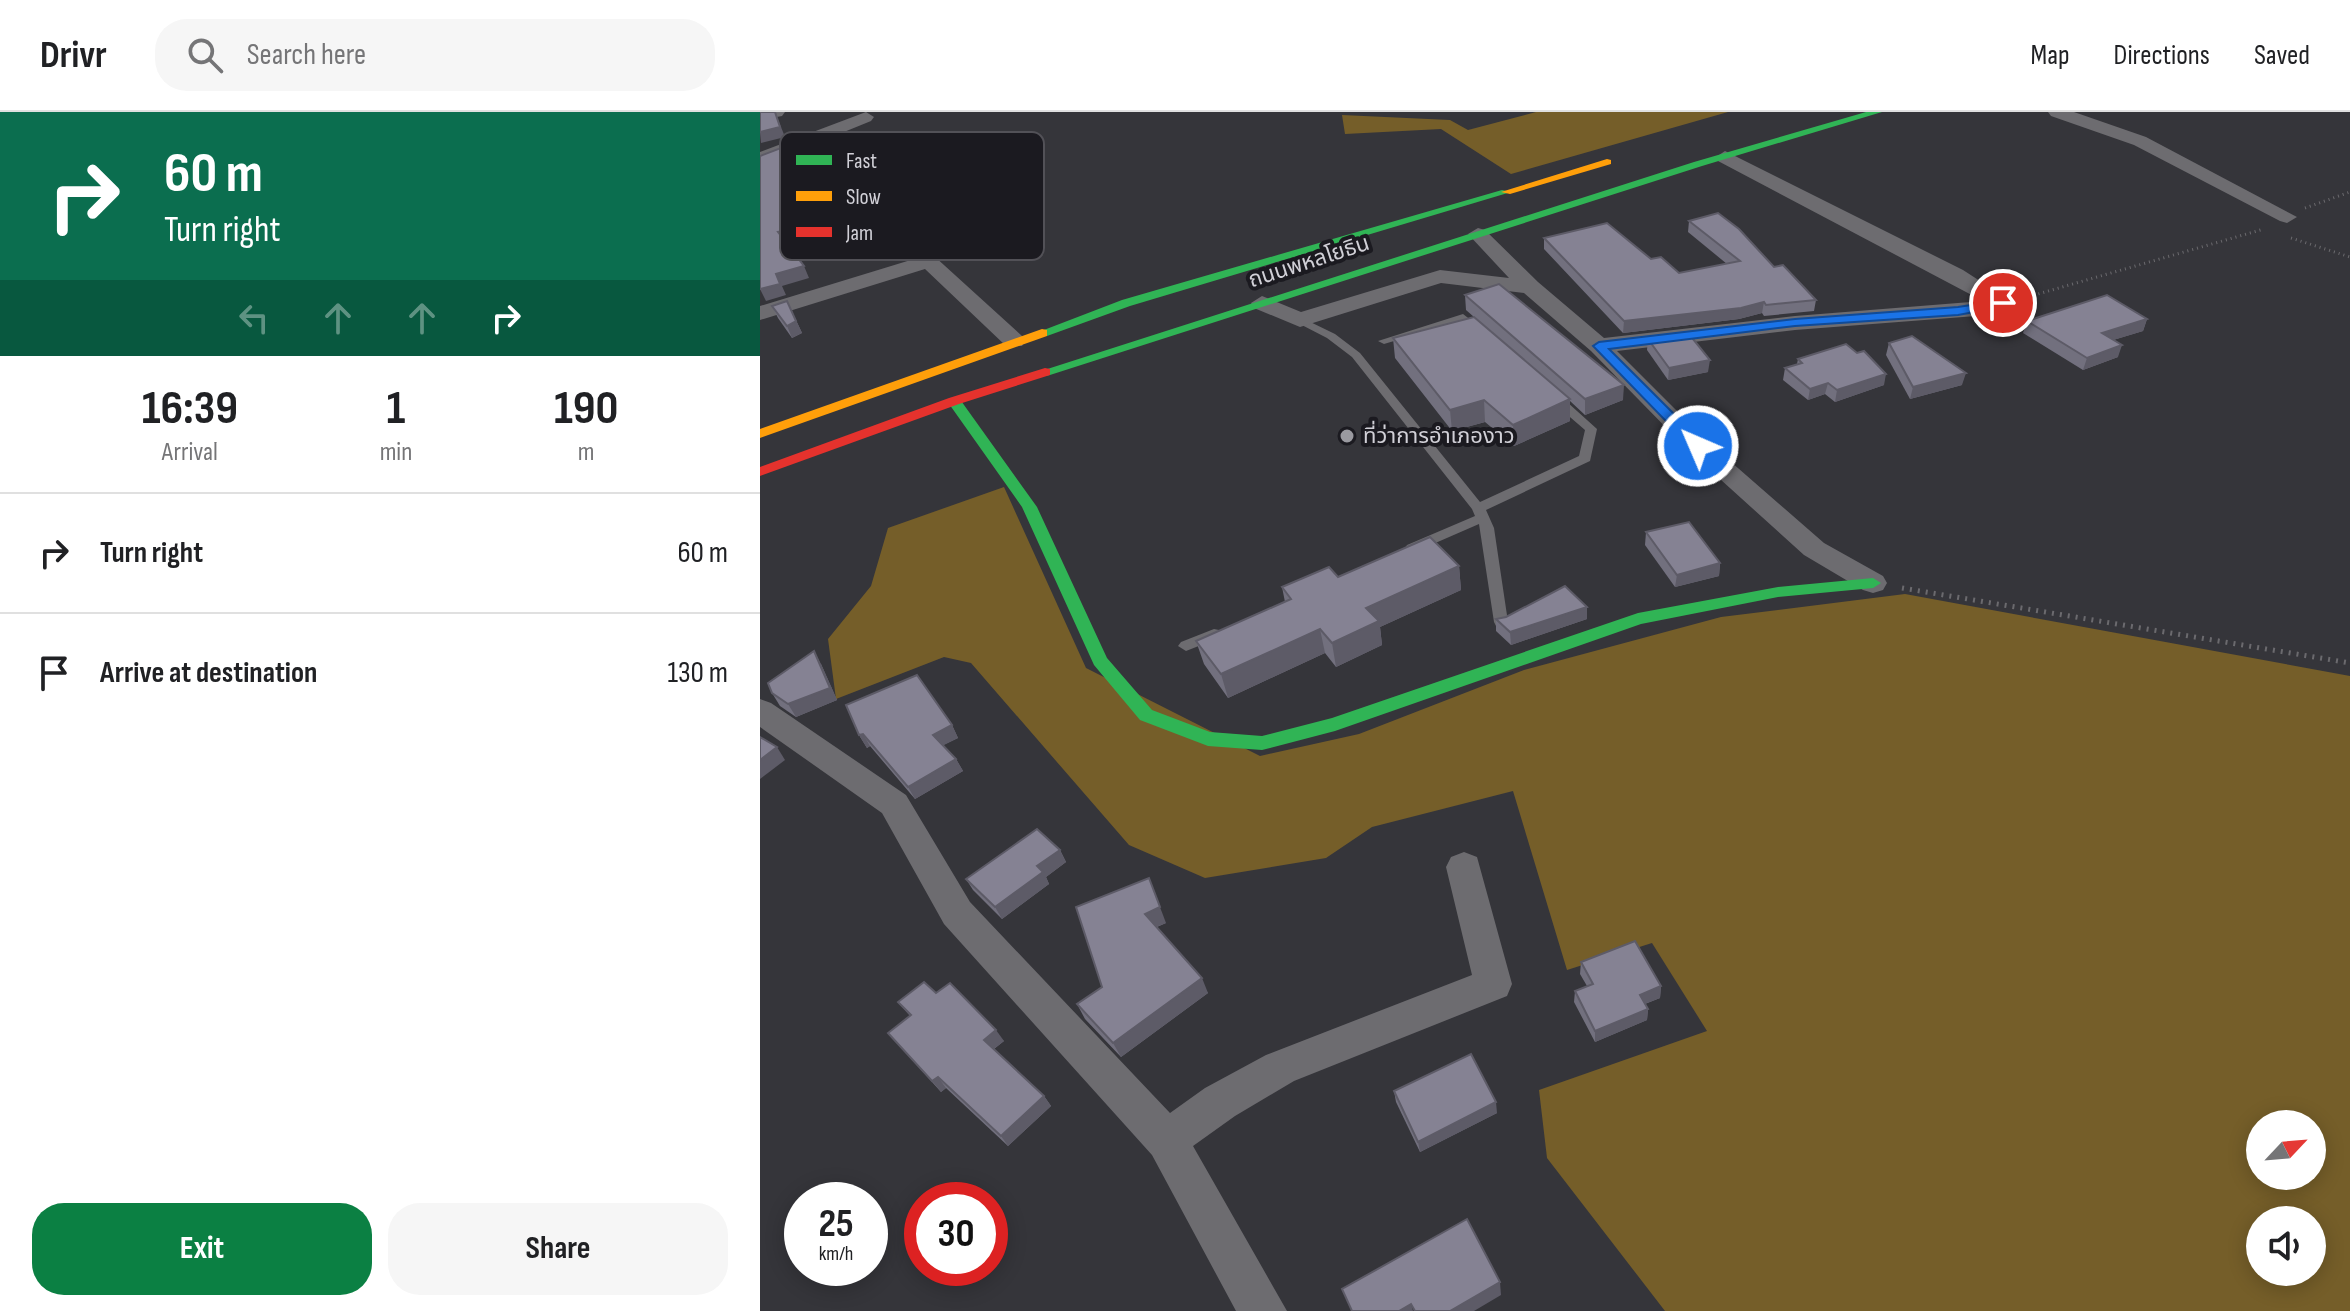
<!DOCTYPE html>
<html lang="en">
<head>
<meta charset="utf-8">
<style>
	body { margin:0; font-family:"Sofia Sans Condensed","Noto Sans Thai",sans-serif; background:#f6f6f6; color:#202124; height:100vh; display:flex; flex-direction:column; font-size:30px; white-space:nowrap }
	* { box-sizing:border-box; margin:0 }
	p { font-size:26px; color:#757577 }
	.icon { flex:none; width:44px; height:44px; fill:none; stroke:currentColor; stroke-width:2; stroke-linecap:round; stroke-linejoin:round }
	.map { position:relative; flex:1; overflow:hidden }
	.panel { display:flex; flex-direction:column; background:#fff; width:760px }
	.panel>* { flex:none }
	.top-card { background:#0b6e4f; color:#fff; overflow:hidden }
	.needle { width:52px; rotate:64deg }
	.tools { position:absolute; left:1486px; top:998px; display:grid; gap:16px }
	.tools a { display:grid; place-items:center; width:80px; height:80px; border-radius:50%; background:#fff; box-shadow:0 4px 20px #0003; font-size:40px }
	.speed { position:absolute; left:24px; top:1070px; display:flex; gap:16px; font-size:40px; font-weight:700; text-align:center }
	.speed>* { display:grid; place-content:center; width:104px; height:104px; border-radius:50%; background:#fff; box-shadow:0 4px 20px #0003; line-height:1 }
	.speed small { font-size:20px; font-weight:400 }
	.speed .limit { border:12px solid #d22; background:#fff; color:#111 }
	.pin { position:absolute; display:grid; place-items:center; width:68px; height:68px; color:#fff; margin:-34px; border:4px solid #fff; border-radius:50%; box-shadow:0 2px 8px #0007 }
	.me { position:absolute; width:88px; margin:-44px; rotate:315deg; stroke-linejoin:round; filter:drop-shadow(0 0 6px #0008) }
	.turn { display:flex; align-items:center; gap:28px; height:168px; padding:0 32px; font-size:36px }
	.turn .icon { width:104px; height:104px; stroke-width:2.5 }
	.turn b { display:block; font-size:56px; line-height:68px }
	.lanes { display:flex; align-items:center; height:76px; padding:0 32px; background:#0003; justify-content:center; gap:40px; direction:ltr }
	.lanes .off { opacity:.35 }
	.eta { display:flex; justify-content:space-evenly; align-items:center; height:136px; text-align:center }
	.eta b { font-size:48px; font-weight:700; line-height:56px }
	.button { display:flex; gap:16px; margin-top:auto; padding:16px 32px }
	.button a { flex:1; height:92px; border-radius:32px; background:#0b8043; color:#fff; font-size:32px; font-weight:700; line-height:92px; text-align:center }
	.button a+a { background:#f6f6f6; color:#202124 }
	ul { padding:0; list-style:none }
	li { display:flex; align-items:center; gap:24px; height:120px; padding:0 32px; border-top:2px solid #e0e0e0 }
	li div { flex:1 }
	li b { display:block; font-size:30px }
	li em { font-style:normal }
	header { display:flex; align-items:center; gap:48px; box-sizing:border-box; height:112px; padding:0 40px; background:#fff; border-bottom:2px solid #e0e0e0 }
	header strong { font-size:38px }
	nav { display:flex; gap:44px; margin-inline-start:auto; font-size:28px }
	.search { width:560px; height:72px; background:#f6f6f6; display:flex; align-items:center; gap:20px; box-sizing:border-box; padding:0 28px; border-radius:32px; color:#757577; font-size:30px }
	main { display:flex; flex:1; min-height:0 }
	.map>svg:first-child { display:block }
	.forest { fill:#755e29; fill-rule:evenodd }
	.lines { fill:none; stroke-linecap:round; stroke-linejoin:round }
	.path-far1 { stroke:#6b6a6e; stroke-width:3; stroke-dasharray:1 4; stroke-linecap:butt }
	.path { stroke:#6b6a6e; stroke-width:5; stroke-dasharray:2 6; stroke-linecap:butt }
	.lane { fill:#6d6c70; fill-rule:evenodd }
	.street { fill:#6d6c70; fill-rule:evenodd }
	.fast { fill:#30b455; fill-rule:evenodd }
	.slow { fill:#ff9f0a; fill-rule:evenodd }
	.jam { fill:#e5322d; fill-rule:evenodd }
	.wall { fill:#72707e }
	.shaded-wall { fill:#5d5b67 }
	.building { fill:#858293; stroke:#5d5b67; stroke-width:2 }
	.route { fill:#1a73e8; stroke:#114b97; stroke-width:2 }
	.poi-dot { fill:#9a9aa0; stroke:#1b1a20; stroke-width:3 }
	.labels { text-anchor:middle; dominant-baseline:central; stroke-width:8; stroke-linejoin:round; paint-order:stroke }
	.far-street-label { font-size:22px; fill:#d1d0d7; stroke:#1b1a20 }
	.far-poi-label { font-size:22px; fill:#d1d0d7; stroke:#1b1a20; text-anchor:start }
	.key { fill:#1b1a20; stroke:#525157; stroke-width:2 }
	.key-label { font-size:22px; fill:#d1d0d7 }
</style>
</head>
<body>
<header>
<strong>Drivr</strong>
<div class="search"><svg class="icon" aria-label="search" viewBox="0 0 24 24"><circle cx="10" cy="10" r="6"/><path d="M15 15l6 6"/></svg>Search here</div>
<nav><a>Map</a><a>Directions</a><a>Saved</a></nav>
</header>
<main>
<section class="panel">
<div class="top-card">
<div class="turn"><svg class="icon" aria-label="right" viewBox="0 0 24 24"><path d="M7 20v-9h11M14 6l5 5-5 5"/></svg><div><b>60 m</b>Turn right</div></div>
<div class="lanes"><svg class="icon off" aria-label="left" viewBox="0 0 24 24"><path d="M17 20v-9H6M10 6l-5 5 5 5"/></svg><svg class="icon off" aria-label="ahead" viewBox="0 0 24 24"><path d="M12 20V5M6 11l6-6 6 6"/></svg><svg class="icon off" aria-label="ahead" viewBox="0 0 24 24"><path d="M12 20V5M6 11l6-6 6 6"/></svg><svg class="icon" aria-label="right" viewBox="0 0 24 24"><path d="M7 20v-9h11M14 6l5 5-5 5"/></svg></div>
</div>
<div class="eta">
<div><b>16:39</b><p>Arrival</p></div>
<div><b>1</b><p>min</p></div>
<div><b>190</b><p>m</p></div>
</div>
<ul>
<li><svg class="icon" aria-label="right" viewBox="0 0 24 24"><path d="M7 20v-9h11M14 6l5 5-5 5"/></svg><div><b>Turn right</b></div><em>60 m</em></li>
<li><svg class="icon" aria-label="arrive" viewBox="0 0 24 24"><path d="M6 21V4h12l-3 4 3 4H6"/></svg><div><b>Arrive at destination</b></div><em>130 m</em></li>
</ul>
<div class="button"><a>Exit</a><a>Share</a></div>
</section>
<div class="map">
<svg width="1590" height="1199" viewBox="0 0 1590 1199">
	<rect width="100%" height="100%" fill="#35353a"/>
	<g class="forest">
		<polygon points="776,0 968,0 751,62 681,17 585,22 582,3 690,8 708,18"/>
		<path d="M244,375L326,556L500,644L599,622L764,558L961,505L1145,482L1590,564V1199H905L787,1046L779,978L947,919L892,831L807,858L753,679L612,715L566,746L445,766L369,733L211,551L184,545L76,587L68,527L111,474L128,416ZM1500,1012H1552V1064H1500ZM1500,1108H1552V1160H1500Z"/>
	</g>
	<g class="lines">
		<g class="path-far1">
			<polyline points="1545,96 1590,80"/>
			<polyline points="1531,126 1590,145"/>
			<polyline points="1264,186 1504,117"/>
		</g>
		<polyline class="path" points="1142,476 1590,551"/>
		<g class="lane">
			<polygon points="703,202 725,219 725,223 717,223 701,209 624,232 618,229"/>
			<polygon points="540,205 575,222 600,241 720,390 819,344 825,318 789,287 789,281 797,281 837,317 830,349 726,398 734,416 748,510 746,514 736,514 734,510 719,412 657,439 647,439 645,436 647,433 715,404 712,397 592,245 567,226 536,210 534,208"/>
			<polygon points="454,517 459,518 462,522 459,526 426,539 418,534 421,530"/>
		</g>
		<g class="street">
			<polygon points="0,0 25,0 22,4 0,8"/>
			<polygon points="106,0 114,5 111,9 52,33 262,224 265,229 262,234 246,234 165,157 0,208 0,194 154,147 36,39 0,53 0,40"/>
			<polygon points="1288,0 1314,0 1386,25 1537,105 1527,111 1520,109 1374,33 1291,4"/>
			<polygon points="965,39 1203,158 1254,191 1251,196 1216,204 1035,218 857,239 947,329 1064,431 1123,464 1127,471 1123,478 1113,481 1103,478 1044,443 929,339 831,239 764,181 681,171 540,215 494,196 491,191 502,184 541,200 680,158 749,166 708,122 718,116 725,118 778,170 844,226 1035,204 1223,189 958,49 956,45"/>
			<polygon points="0,587 11,591 146,683 210,790 410,1001 445,976 506,943 712,863 686,755 691,745 704,740 717,745 752,872 747,884 534,969 475,1004 433,1034 527,1199 476,1199 392,1043 184,812 122,701 0,615"/>
		</g>
		<g class="fast">
			<polygon points="1106,0 1122,0 942,54 290,263 285,264 278,260 934,50"/>
			<polygon points="742,78 751,80 370,194 287,224 276,221 362,188"/>
			<polygon points="194,285 199,286 277,395 347,546 392,598 450,620 502,624 572,606 878,501 1018,475 1113,466 1121,471 1113,476 1018,485 881,512 575,619 502,638 448,634 380,608 334,553 262,395 187,289"/>
		</g>
		<g class="slow">
			<polygon points="847,47 851,48 851,52 750,82 741,80"/>
			<polygon points="282,217 287,218 287,224 0,326 0,317"/>
		</g>
		<polygon class="jam" points="285,256 290,257 290,263 199,292 0,364 0,355 189,286"/>
	</g>
	<g class="wall">
		<polygon points="108,57 192,72 269,60 284,118 178,144 113,68"/>
		<polygon points="929,109 1014,155 1056,188 1054,199 1004,204 1002,201 979,207 863,221 784,137 784,126 891,147 919,161 967,152 928,120"/>
		<polygon points="705,183 863,288 825,303 810,289 810,309 754,334 725,310 692,319 635,246 633,226 714,205 706,198"/>
		<polygon points="27,189 42,221 32,226 18,206 12,194"/>
		<polygon points="1387,207 1383,219 1353,228 1358,245 1323,258 1263,221 1267,209"/>
		<polygon points="888,227 948,260 908,268 887,238"/>
		<polygon points="1129,231 1202,273 1150,287 1126,243"/>
		<polygon points="1038,247 1124,273 1075,290 1065,282 1048,288 1023,268 1025,256 1037,252"/>
		<polygon points="886,420 960,451 959,464 915,475 885,433"/>
		<polygon points="699,454 701,478 620,515 622,533 576,555 565,541 468,586 444,552 436,529 525,490 522,475"/>
		<polygon points="736,507 827,507 751,533 736,519"/>
		<polygon points="61,552 77,588 36,605 20,594 12,581"/>
		<polygon points="192,613 198,626 183,633 196,647 203,659 155,687 110,634 107,636 99,623"/>
		<polygon points="300,738 306,750 286,765 289,772 242,807 213,778 206,767"/>
		<polygon points="316,795 406,811 397,815 448,881 361,945 325,907 317,892 342,875"/>
		<polygon points="821,850 901,874 900,886 885,892 888,897 887,908 835,930 814,890 815,879 827,874 820,862"/>
		<polygon points="176,881 244,929 234,937 284,984 291,994 248,1034 186,976 181,980 128,921 150,904 138,890"/>
		<polygon points="634,979 737,1001 660,1040 636,990"/>
	</g>
	<g class="shaded-wall">
		<polygon points="15,0 25,25 1,31 0,20"/>
		<polygon points="269,60 284,118 178,144 174,132"/>
		<polygon points="87,83 92,94 98,112 93,113 88,102"/>
		<polygon points="89,106 94,117 24,131 18,120"/>
		<polygon points="44,154 49,166 22,174 26,183 6,189 0,177 16,162"/>
		<polygon points="27,189 42,221 32,226 27,214"/>
		<polygon points="1004,190 1002,201 979,207 863,221 864,209"/>
		<polygon points="1387,207 1383,219 1337,233 1342,221"/>
		<polygon points="1362,233 1358,245 1323,258 1327,246"/>
		<polygon points="950,248 948,260 908,268 909,256"/>
		<polygon points="1206,261 1202,273 1150,287 1153,275"/>
		<polygon points="1126,262 1124,273 1075,290 1077,278"/>
		<polygon points="1068,271 1065,282 1048,288 1050,277"/>
		<polygon points="864,273 863,288 825,303 825,287"/>
		<polygon points="810,287 810,309 754,334 753,313"/>
		<polygon points="724,288 725,310 692,319 690,298"/>
		<polygon points="960,451 959,464 915,475 917,463"/>
		<polygon points="699,454 701,478 620,515 622,533 576,555 572,531 606,496"/>
		<polygon points="827,495 827,507 751,533 750,520"/>
		<polygon points="560,517 565,541 468,586 461,562"/>
		<polygon points="54,539 61,552 77,588 36,605 28,592"/>
		<polygon points="192,613 198,626 180,635 173,623"/>
		<polygon points="103,622 110,634 107,636 99,623"/>
		<polygon points="17,635 25,648 0,667 0,648"/>
		<polygon points="196,647 203,659 155,687 148,675"/>
		<polygon points="300,738 306,750 286,765 289,772 242,807 235,795 277,754"/>
		<polygon points="389,766 406,811 391,817 385,802"/>
		<polygon points="442,866 448,881 361,945 353,931"/>
		<polygon points="901,874 900,886 879,894 880,883"/>
		<polygon points="888,897 887,908 835,930 835,919"/>
		<polygon points="236,918 244,929 231,939 224,928"/>
		<polygon points="178,965 186,976 181,980 172,969"/>
		<polygon points="284,984 291,994 248,1034 241,1024"/>
		<polygon points="736,990 737,1001 660,1040 658,1030"/>
		<polygon points="740,1170 741,1183 714,1199 690,1199"/>
		<polygon points="651,1192 653,1199 639,1199"/>
	</g>
	<g class="building">
		<polygon points="0,0 15,0 20,15 0,20"/>
		<polygon points="26,34 50,49 87,83 93,101 88,102 89,106 18,120 44,154 16,162 20,172 0,177 0,44"/>
		<polygon points="958,101 979,117 1014,155 1023,153 1056,188 1006,193 1004,190 981,196 864,209 784,126 847,111 891,147 901,145 919,161 980,149 929,109"/>
		<polygon points="739,172 864,273 825,287 705,183"/>
		<polygon points="1347,183 1387,207 1342,221 1362,233 1327,246 1267,209"/>
		<polygon points="27,189 36,209 27,214 12,194"/>
		<polygon points="714,205 810,287 753,313 724,288 690,298 633,226"/>
		<polygon points="929,222 950,248 909,256 888,227"/>
		<polygon points="1152,224 1206,261 1153,275 1129,231"/>
		<polygon points="1086,232 1097,241 1104,239 1126,262 1077,278 1068,271 1050,277 1025,256 1042,251 1038,247"/>
		<polygon points="929,410 960,451 917,463 886,420"/>
		<polygon points="670,425 699,454 606,496 619,509 572,531 560,517 461,562 436,529 531,487 522,475 569,455 578,465"/>
		<polygon points="805,474 827,495 750,520 736,507 746,505"/>
		<polygon points="54,539 70,576 28,592 12,581 8,571"/>
		<polygon points="157,563 192,613 173,623 196,647 148,675 103,622 99,623 86,593"/>
		<polygon points="0,625 17,635 0,648"/>
		<polygon points="277,717 300,738 277,754 283,760 235,795 206,767"/>
		<polygon points="389,766 400,795 385,802 442,866 353,931 317,892 342,875 316,795"/>
		<polygon points="875,829 901,874 880,883 888,897 835,919 815,879 833,872 821,850"/>
		<polygon points="164,870 176,881 190,871 236,918 224,928 284,984 241,1024 178,965 172,969 128,921 151,903 138,890"/>
		<polygon points="711,942 736,990 658,1030 634,979"/>
		<polygon points="707,1107 740,1170 690,1199 655,1199 651,1192 639,1199 592,1199 582,1177"/>
	</g>
	<polygon class="route" points="1243,188 1248,189 1248,194 1198,203 1035,214 849,237 943,331 945,334 938,339 933,337 833,234 839,230 1035,207 1198,195"/>
	<circle class="poi-dot" cx="587" cy="324" r="8"/>
	<g class="labels">
		<g class="far-street-label">
			<text transform="translate(549 150) rotate(-18)">ถนนพหลโยธิน</text>
		</g>
		<g class="far-poi-label">
			<text x="603" y="324">ที่ว่าการอำเภองาว</text>
		</g>
	</g>
	<rect x="20" y="20" width="264" height="128" rx="12" class="key"/>
	<rect x="36" y="43" width="36" height="10" fill="#30b455"/>
	<rect x="36" y="79" width="36" height="10" fill="#ff9f0a"/>
	<rect x="36" y="115" width="36" height="10" fill="#e5322d"/>
	<g class="key-label">
		<text x="86" y="56">Fast</text>
		<text x="86" y="92">Slow</text>
		<text x="86" y="128">Jam</text>
	</g>
</svg>
<div class="tools">
<a><svg class="needle" viewBox="-14 -14 28 28"><path d="M0-13l5 13h-10z" fill="#e53935"/><path d="M0 13l5-13h-10z" fill="#757577"/></svg></a>
<a><svg class="icon" aria-label="sound" viewBox="0 0 24 24"><path d="M4 9h4l5-4v14l-5-4H4zM17 9q2 3 0 6"/></svg></a>
</div>
<div class="speed"><div>25<small>km/h</small></div><div class="limit">30</div></div>
<div class="pin" style="left:1243px;top:191px;background:#d93025"><svg class="icon" aria-label="arrive" viewBox="0 0 24 24"><path d="M6 21V4h12l-3 4 3 4H6"/></svg></div>
<svg class="me" style="left:938px;top:334px" viewBox="-20 -20 40 40"><circle r="17" fill="#1a73e8" stroke="#fff" stroke-width="3"/><path d="M0-11L8 9 0 5-8 9z" fill="#fff"/></svg>
</div>
</main>
</body>
</html>
